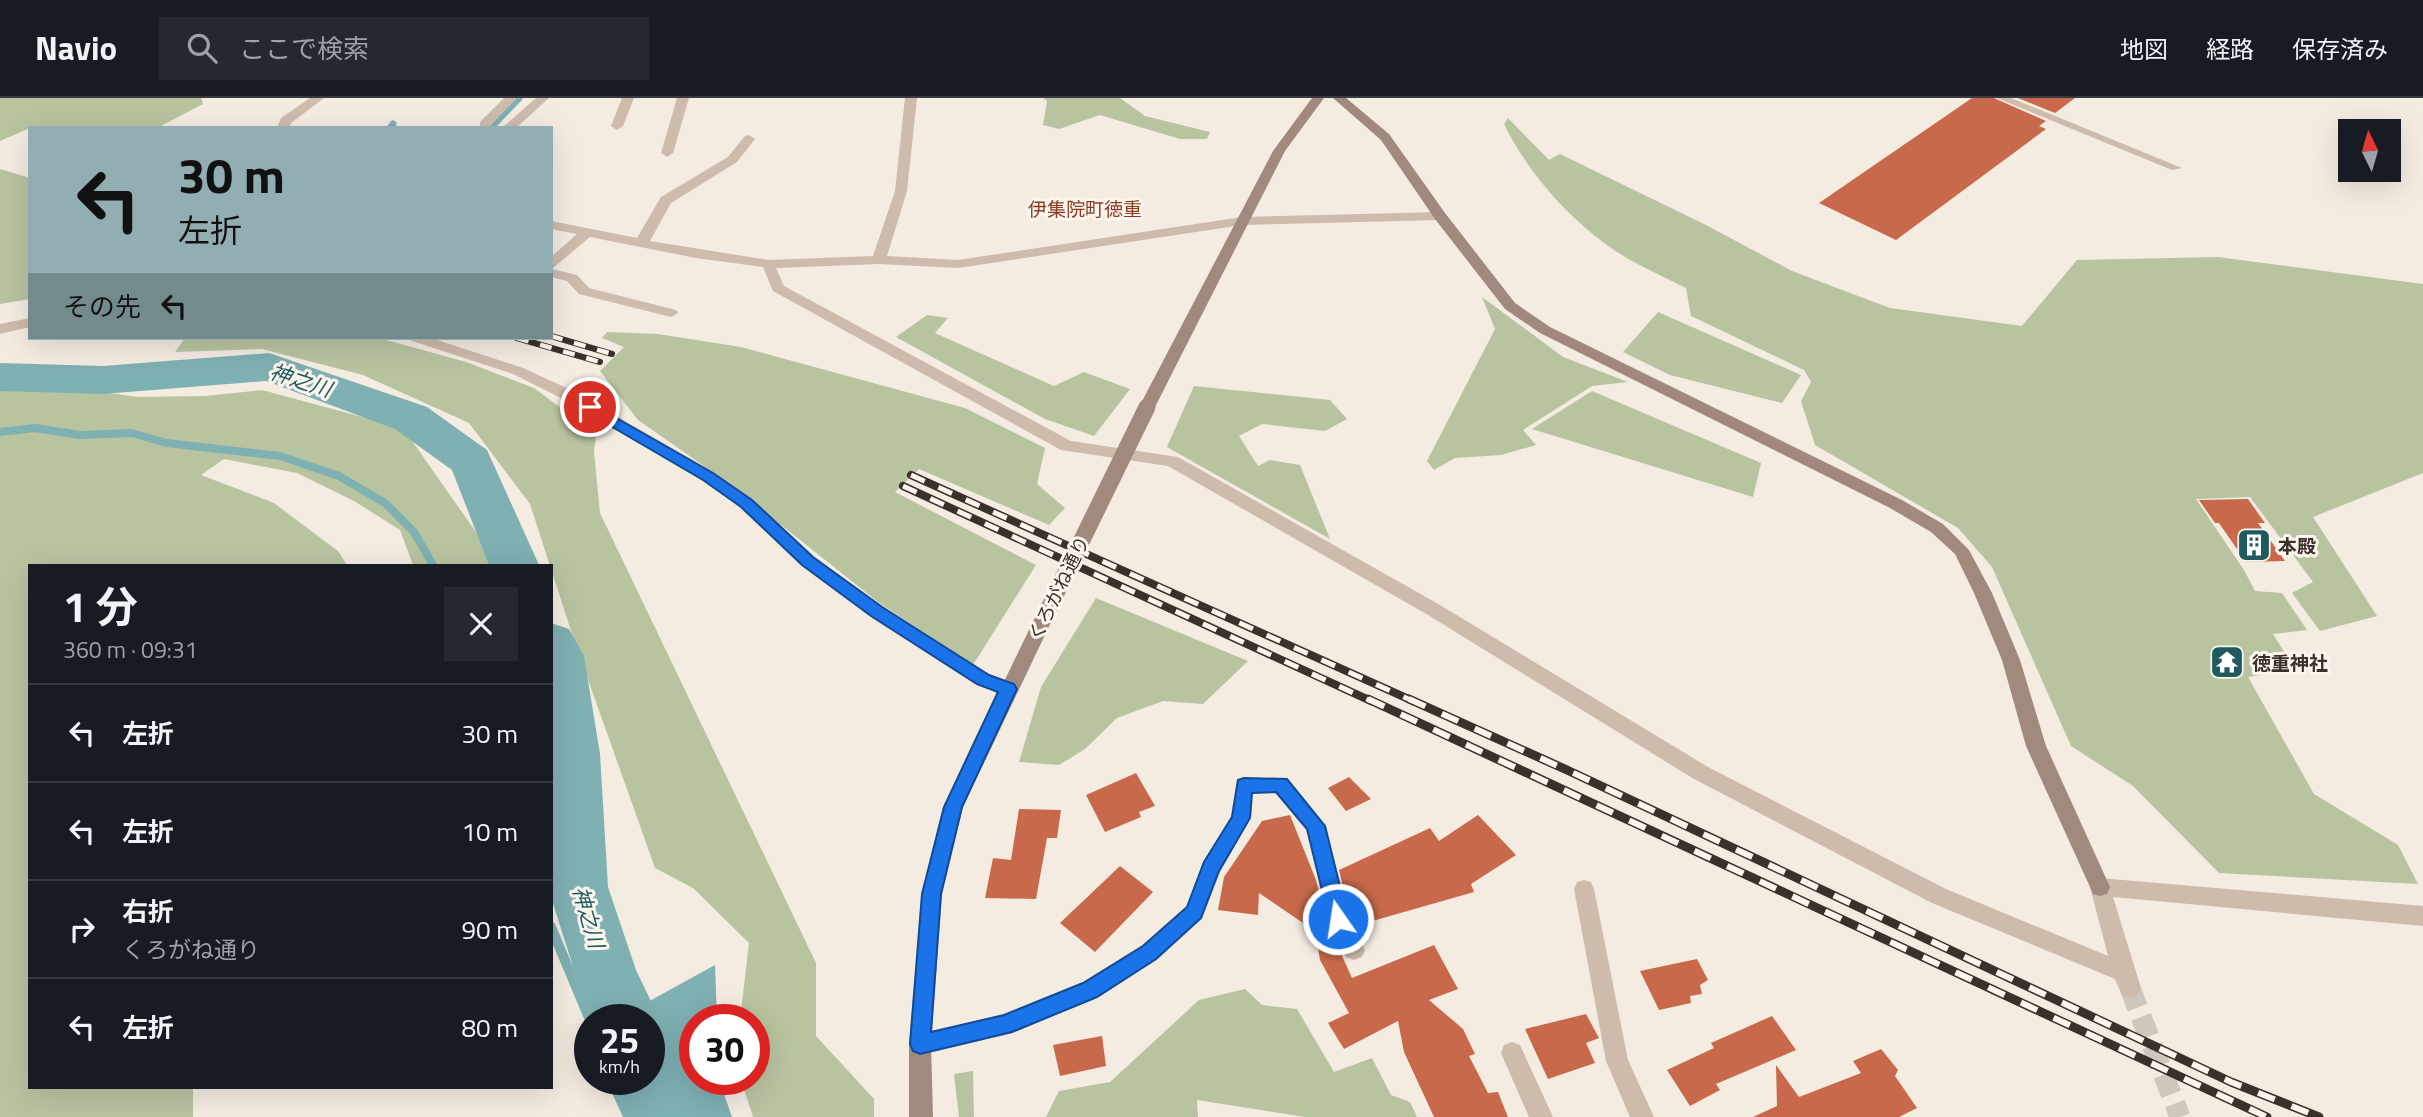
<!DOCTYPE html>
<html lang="ja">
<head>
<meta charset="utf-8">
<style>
	body { margin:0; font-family:"Titillium Web","Noto Sans JP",sans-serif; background:#242831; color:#f1f3f6; height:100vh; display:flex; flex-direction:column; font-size:26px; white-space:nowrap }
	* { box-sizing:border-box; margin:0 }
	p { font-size:23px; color:#9ea1a6 }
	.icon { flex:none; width:38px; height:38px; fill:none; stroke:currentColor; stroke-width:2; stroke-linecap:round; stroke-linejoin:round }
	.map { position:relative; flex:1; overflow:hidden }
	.side { position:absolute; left:28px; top:466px; width:525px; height:525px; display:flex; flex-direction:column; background:#171b24; border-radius:0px; box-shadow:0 7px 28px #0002 }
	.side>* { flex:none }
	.guide { position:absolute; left:28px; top:28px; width:525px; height:214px; border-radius:0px; box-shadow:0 7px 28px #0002; background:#92aeb2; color:#111; overflow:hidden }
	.needle { width:46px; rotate:355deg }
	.buttons { position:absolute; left:2338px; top:21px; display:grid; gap:14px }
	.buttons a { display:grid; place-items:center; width:63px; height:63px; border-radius:0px; background:#171b24; box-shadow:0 7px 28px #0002; font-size:35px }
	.speed { position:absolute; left:574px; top:906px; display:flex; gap:14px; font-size:35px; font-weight:700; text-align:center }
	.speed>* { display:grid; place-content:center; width:91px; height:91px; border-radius:50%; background:#171b24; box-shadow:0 7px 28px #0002; line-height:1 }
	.speed small { font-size:18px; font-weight:400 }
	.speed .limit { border:10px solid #d22; background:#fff; color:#111 }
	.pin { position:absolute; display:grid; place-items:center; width:60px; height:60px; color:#fff; margin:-30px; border:4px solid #fff; border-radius:50%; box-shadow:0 2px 7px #0007 }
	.me { position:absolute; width:77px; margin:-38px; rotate:347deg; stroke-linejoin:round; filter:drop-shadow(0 0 5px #0008) }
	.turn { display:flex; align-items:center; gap:24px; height:147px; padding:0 35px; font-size:32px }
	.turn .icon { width:91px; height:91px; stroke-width:2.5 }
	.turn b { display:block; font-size:49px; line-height:60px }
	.then { display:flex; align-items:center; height:66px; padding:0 35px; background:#0003; gap:14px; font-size:26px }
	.round { display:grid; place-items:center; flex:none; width:74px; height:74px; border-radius:0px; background:#242831 }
	.summary { display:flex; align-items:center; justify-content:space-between; height:119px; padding:0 35px }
	h1 { font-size:42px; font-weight:700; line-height:52px }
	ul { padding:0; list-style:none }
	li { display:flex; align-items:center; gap:21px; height:98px; padding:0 35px; border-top:2px solid #363941 }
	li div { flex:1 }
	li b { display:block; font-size:26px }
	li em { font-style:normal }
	header { display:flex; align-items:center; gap:42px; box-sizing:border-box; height:98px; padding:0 35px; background:#171b24; border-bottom:2px solid #363941 }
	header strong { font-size:33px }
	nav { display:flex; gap:38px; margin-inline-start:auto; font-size:24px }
	.search { width:490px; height:63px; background:#242831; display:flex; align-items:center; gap:18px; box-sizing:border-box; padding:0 24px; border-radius:0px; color:#9ea1a6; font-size:26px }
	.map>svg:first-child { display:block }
	.green { fill:#b8c4a0 }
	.water { fill:#7fb0b2 }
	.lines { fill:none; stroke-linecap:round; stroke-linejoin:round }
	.stream-far2 { stroke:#7fb0b2; stroke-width:7 }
	.stream-far1 { stroke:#7fb0b2; stroke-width:8 }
	.stream { stroke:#7fb0b2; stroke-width:10 }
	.river { fill:#7fb0b2; fill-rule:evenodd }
	.building { fill:#c8694b }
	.street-tunnel { stroke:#cfc6bd; stroke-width:21; stroke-dasharray:21 10; stroke-linecap:butt }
	.lane { fill:#cdbbac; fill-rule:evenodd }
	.street { fill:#cdbbac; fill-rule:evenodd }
	.secondary { fill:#a18a7d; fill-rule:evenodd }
	.rail-far2-casing { stroke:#3b302b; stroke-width:6 }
	.rail-far1-casing { stroke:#3b302b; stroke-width:8 }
	.rail-casing { stroke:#3b302b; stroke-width:9 }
	.rail-far2 { stroke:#fbf5ee; stroke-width:4.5; stroke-dasharray:12; stroke-linecap:butt }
	.rail-far1 { stroke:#fbf5ee; stroke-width:5; stroke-dasharray:15; stroke-linecap:butt }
	.rail { stroke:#fbf5ee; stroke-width:6; stroke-dasharray:18; stroke-linecap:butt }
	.secondary-bridge { stroke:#a18a7d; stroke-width:17 }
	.route { fill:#1a73e8; stroke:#114b97; stroke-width:2 }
	.labels { text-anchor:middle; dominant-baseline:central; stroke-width:6; stroke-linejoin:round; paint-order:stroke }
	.far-quarter-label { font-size:19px; fill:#8c3b22; stroke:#fbf5ee }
	.poi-label { font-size:19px; font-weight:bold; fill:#3b302b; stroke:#fbf5ee; text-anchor:start }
	.street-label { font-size:19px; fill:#3b302b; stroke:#fbf5ee }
	.water-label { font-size:21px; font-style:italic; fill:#1f5a5e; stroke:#fbf5ee }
</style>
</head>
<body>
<header>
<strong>Navio</strong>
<div class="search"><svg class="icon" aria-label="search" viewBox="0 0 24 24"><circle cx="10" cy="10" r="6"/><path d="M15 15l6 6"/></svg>ここで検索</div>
<nav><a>地図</a><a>経路</a><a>保存済み</a></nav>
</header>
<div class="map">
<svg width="2423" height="1019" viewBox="0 0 2423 1019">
	<rect width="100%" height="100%" fill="#f4ebe1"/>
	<g class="green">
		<polygon points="0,0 201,0 203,6 157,30 30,30 0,43"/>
		<polygon points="1043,0 1120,0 1145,18 1210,34 1207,41 1180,41 1100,17 1059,31 1043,27 1047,3"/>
		<path d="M1508,20L1549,62L1560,56L1706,127L1792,173L1890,210L2022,228L2077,162L2218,159L2423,186V375L2313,419L2377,518L2320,533L2292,495L2313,484L2250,399L2196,401L2244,472L2255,493L2282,495L2307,532L2273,536L2295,571L2248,579L2314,696L2398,747L2418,786L2219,775L2133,688L2071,648L1992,469L1958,430L1815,347L1801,303L1811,284L1804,272L1691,218L1686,190C1663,178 1636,167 1614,152C1569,121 1528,75 1504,26Z"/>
		<polygon points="0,71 27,79 30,83 30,201 0,206"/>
		<polygon points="1482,199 1563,259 1628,284 1592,288 1523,332 1536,347 1501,357 1455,360 1434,372 1427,363 1495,231"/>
		<polygon points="1658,214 1801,277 1782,305 1670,277 1623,254"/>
		<polygon points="927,217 948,220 935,235 1054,288 1084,274 1130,291 1094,338 1045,321 896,239"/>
		<polygon points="607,234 658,236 741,249 965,310 1045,350 1037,386 1065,410 1049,427 919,371 895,394 1036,467 973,567 878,504 731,387 638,322 600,273 624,249 602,240"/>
		<polygon points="185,240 379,240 466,264 534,290 596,336 594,354 600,415 816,865 816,938 874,1001 874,1019 753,1019 741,982 754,982 754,922 740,922 749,845 693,790 655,770 575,545 530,406 469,325 363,277 262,251 175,254"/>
		<polygon points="1194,288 1330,302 1347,321 1325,333 1262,326 1239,338 1258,368 1270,362 1300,367 1330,441 1167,349"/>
		<polygon points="0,292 89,292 138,299 205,298 262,292 403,330 492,457 495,467 413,467 400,432 354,403 297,375 224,361 201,377 274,405 338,453 347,467 30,467 30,989 193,989 193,1019 0,1019"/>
		<polygon points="1592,293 1761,365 1753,399 1532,331"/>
		<polygon points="1096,500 1248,563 1203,606 1163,603 1117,620 1085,651 1059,667 1019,664 1041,589"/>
		<polygon points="1245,891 1262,907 1297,911 1334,974 1372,960 1391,997 1410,1004 1417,1019 1305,1019 1197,1002 1198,1019 1046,1019 1059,993 1110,984 1199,902"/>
		<polygon points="973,973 974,1019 959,1019 954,976"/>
	</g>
	<polygon class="water" points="715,867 717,922 695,922 695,982 719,982 732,1019 623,1019 606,982 649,982 649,922 615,922"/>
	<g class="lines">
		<g class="stream-far2">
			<polyline points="494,26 519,0"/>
			<polyline points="390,30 393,26"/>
		</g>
		<polyline class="stream-far1" points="0,334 35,330 80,337 132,335 166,345 280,358 339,378 385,405 414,434 433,467"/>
		<polyline class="stream" points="551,829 590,922"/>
		<g class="river">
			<polygon points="269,255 427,309 487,352 539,467 489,467 452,372 395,331 266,283 103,296 0,293 0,265 103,268"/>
			<polygon points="551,525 569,531 584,558 600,656 608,789 636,872 660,922 649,944 649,922 595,922 577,881 551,799"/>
		</g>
	</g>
	<g class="building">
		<polygon points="1972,0 1994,0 2046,23 2039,28 2046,31 1896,142 1819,105"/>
		<polygon points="2018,0 2075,0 2055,15"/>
		<polygon points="2248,401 2265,425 2258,425 2285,463 2246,464 2219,425 2215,425 2199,402"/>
		<polygon points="1136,675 1155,708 1139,714 1141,719 1105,734 1086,697"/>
		<polygon points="1349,679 1371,701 1346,713 1328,690"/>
		<polygon points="1019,711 1061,712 1057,740 1047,740 1036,801 985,800 993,760 1011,762"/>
		<polygon points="1290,717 1316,782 1326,822 1352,880 1434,847 1458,891 1429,902 1463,931 1475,956 1469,958 1488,995 1498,994 1508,1019 1434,1019 1404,954 1398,923 1344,951 1328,925 1349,915 1320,862 1317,843 1310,843 1303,825 1259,795 1258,817 1218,812 1224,779 1262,723"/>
		<polygon points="1478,717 1516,757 1471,786 1474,794 1355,828 1350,818 1339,772 1430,730 1439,743"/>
		<polygon points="1120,768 1153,794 1095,854 1060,825"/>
		<polygon points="1697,861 1708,882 1700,887 1702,896 1690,898 1691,905 1659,912 1640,873"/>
		<polygon points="1586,916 1599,940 1586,945 1595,965 1548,981 1525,931"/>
		<polygon points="1772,918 1796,952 1716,986 1720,992 1690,1008 1667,972 1714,950 1711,945"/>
		<polygon points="1102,938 1106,968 1060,978 1053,947"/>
		<polygon points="1881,951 1898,972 1895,978 1917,1010 1899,1019 1753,1019 1777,1008 1776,967 1799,999 1861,975 1853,963"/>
	</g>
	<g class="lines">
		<polyline class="street-tunnel" points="2130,890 2180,1019"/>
		<polygon class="lane" points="1997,0 2011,0 2182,70 2172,72"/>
		<g class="street">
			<polygon points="310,0 324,0 291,25 289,30 277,30 281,20"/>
			<polygon points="504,0 517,0 491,27 493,30 480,30 480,24"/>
			<polygon points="536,0 549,0 516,30 502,30"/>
			<polygon points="622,0 634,0 623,28 617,32 611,28"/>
			<polygon points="677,0 689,0 673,55 667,59 661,55"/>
			<polygon points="905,0 917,0 907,93 887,158 958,162 1242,119 1440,114 1447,118 1440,122 1242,127 958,170 879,166 776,170 784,188 1071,343 1178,359 1440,507 1708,669 1946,791 2108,858 2090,789 2093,782 2100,780 2423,808 2423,828 2113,799 2141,890 2138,897 2130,900 2122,897 2115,881 1932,805 1694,681 1428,517 1168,368 1061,352 773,193 763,169 696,160 590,139 552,171 577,177 589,190 676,212 678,215 671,219 579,196 567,183 551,179 551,159 577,136 551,131 551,123 637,140 661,99 728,59 745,38 749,37 755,41 737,64 671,105 650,143 768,162 873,158 895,93"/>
			<polygon points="30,220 30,229 0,236 0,226"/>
			<polygon points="410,240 431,240 523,270 571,292 714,374 753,401 814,459 883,508 989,576 1015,586 1017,591 1015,596 1008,598 977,586 871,518 802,467 741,409 702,382 561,300 513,276 412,243"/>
			<polygon points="1244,679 1287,681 1326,728 1348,819 1365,852 1362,859 1354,862 1346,859 1328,821 1307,732 1275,695 1253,695 1251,720 1220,774 1202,821 1158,861 1098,899 1013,935 920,957 912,954 909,946 912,938 1005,916 1082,885 1142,847 1187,808 1204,764 1231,718 1237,681"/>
			<polygon points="1584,782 1591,784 1594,791 1628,962 1654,1019 1630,1019 1606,963 1574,791 1577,784"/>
			<polygon points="1512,944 1520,947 1553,1019 1529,1019 1501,955 1504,947"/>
		</g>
		<g class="secondary">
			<polygon points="1312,0 1324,0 1285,53 1155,309 1147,314 1142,313 1139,309 1273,53"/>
			<polygon points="1333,0 1346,0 1389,36 1445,115 1515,205 1550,229 1902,402 1943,426 1969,452 1992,495 2020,562 2046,648 2110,789 2107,796 2100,798 2093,796 2090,789 2026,648 2002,562 1974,495 1955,456 1931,434 1890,410 1540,235 1505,211 1435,121 1381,42"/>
			<polygon points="1055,490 1061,492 1064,497 963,709 942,796 931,946 933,1019 909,1019 909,946 922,796 943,709 1046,497 1049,492"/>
		</g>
		<g class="rail-far2-casing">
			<g id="rail-far2">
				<polyline points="551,238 612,256"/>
				<polyline points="517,240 600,264"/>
			</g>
		</g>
		<g class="rail-far1-casing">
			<g id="rail-far1">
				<polyline points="911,377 1413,603"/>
				<polyline points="903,388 1371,603"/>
			</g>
		</g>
		<g class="rail-casing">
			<g id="rail">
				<polyline points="1368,601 2267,1019"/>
				<polyline points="1409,601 1567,672 2231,984 2319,1019"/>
			</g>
		</g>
		<use href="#rail-far2" class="rail-far2"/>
		<use href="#rail-far1" class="rail-far1"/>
		<use href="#rail" class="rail"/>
		<polyline class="secondary-bridge" points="1055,497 1147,309"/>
	</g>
	<polygon class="route" points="590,305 713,375 752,402 813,459 882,509 989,577 1014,586 1017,591 962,709 941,796 931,934 1004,917 1083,885 1143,848 1187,809 1204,764 1232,719 1238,682 1244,680 1287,681 1325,728 1348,821 1345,827 1338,830 1331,827 1329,821 1307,731 1276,694 1252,695 1250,720 1219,773 1201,820 1156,861 1097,899 1012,934 920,956 913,953 910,946 922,796 944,709 998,594 977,586 871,518 802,467 741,409 703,382 585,313 585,306"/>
	<defs>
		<g id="building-square" transform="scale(1.75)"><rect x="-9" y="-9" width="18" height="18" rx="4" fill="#1f5a5e" stroke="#fbf5ee"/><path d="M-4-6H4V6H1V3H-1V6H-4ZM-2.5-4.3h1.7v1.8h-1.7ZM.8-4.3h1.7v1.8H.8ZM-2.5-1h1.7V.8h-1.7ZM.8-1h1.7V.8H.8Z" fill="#fff"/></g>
		<g id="temple-square" transform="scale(1.75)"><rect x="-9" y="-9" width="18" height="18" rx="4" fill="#1f5a5e" stroke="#fbf5ee"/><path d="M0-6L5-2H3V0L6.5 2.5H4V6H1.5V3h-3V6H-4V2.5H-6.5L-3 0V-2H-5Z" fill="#fff"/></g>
	</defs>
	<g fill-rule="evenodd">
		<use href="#building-square" x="2254" y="447"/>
		<use href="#temple-square" x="2227" y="564"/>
	</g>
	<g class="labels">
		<g class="far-quarter-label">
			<text x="1085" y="110">伊集院町徳重</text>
		</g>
		<g class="poi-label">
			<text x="2278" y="447">本殿</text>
			<text x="2252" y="564">徳重神社</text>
		</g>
		<g class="street-label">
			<text transform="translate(1058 490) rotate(-64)">くろがね通り</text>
		</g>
		<g class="water-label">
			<text transform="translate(301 282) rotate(18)">神之川</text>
			<text transform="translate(589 819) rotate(74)">神之川</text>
		</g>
	</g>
</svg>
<div class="buttons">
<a><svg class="needle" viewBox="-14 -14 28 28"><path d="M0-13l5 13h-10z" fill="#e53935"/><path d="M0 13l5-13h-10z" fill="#9ea1a6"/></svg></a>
</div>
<div class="speed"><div>25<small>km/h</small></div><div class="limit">30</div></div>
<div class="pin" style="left:590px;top:309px;background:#d93025"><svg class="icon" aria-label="arrive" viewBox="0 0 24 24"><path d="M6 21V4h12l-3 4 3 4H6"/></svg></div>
<svg class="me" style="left:1338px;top:821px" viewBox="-20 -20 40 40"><circle r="17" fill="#1a73e8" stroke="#fff" stroke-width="3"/><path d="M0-11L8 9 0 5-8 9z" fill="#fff"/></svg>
<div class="guide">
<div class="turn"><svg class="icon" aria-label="left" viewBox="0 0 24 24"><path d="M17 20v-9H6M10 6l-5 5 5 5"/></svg><div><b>30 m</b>左折</div></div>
<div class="then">その先<svg class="icon" aria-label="left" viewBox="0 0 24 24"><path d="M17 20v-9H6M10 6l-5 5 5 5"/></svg></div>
</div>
<section class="side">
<div class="summary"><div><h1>1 分</h1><p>360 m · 09:31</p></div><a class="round"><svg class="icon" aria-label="close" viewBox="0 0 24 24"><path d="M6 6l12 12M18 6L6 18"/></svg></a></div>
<ul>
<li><svg class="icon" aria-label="left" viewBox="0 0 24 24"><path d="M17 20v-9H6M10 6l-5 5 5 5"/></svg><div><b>左折</b></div><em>30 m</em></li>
<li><svg class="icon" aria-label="left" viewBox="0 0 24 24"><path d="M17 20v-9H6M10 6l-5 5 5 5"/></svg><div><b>左折</b></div><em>10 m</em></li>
<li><svg class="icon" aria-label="right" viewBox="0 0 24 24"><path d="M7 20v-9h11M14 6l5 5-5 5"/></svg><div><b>右折</b><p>くろがね通り</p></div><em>90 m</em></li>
<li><svg class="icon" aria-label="left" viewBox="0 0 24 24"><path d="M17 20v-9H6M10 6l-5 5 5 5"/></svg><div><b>左折</b></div><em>80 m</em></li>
</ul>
</section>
</div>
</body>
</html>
